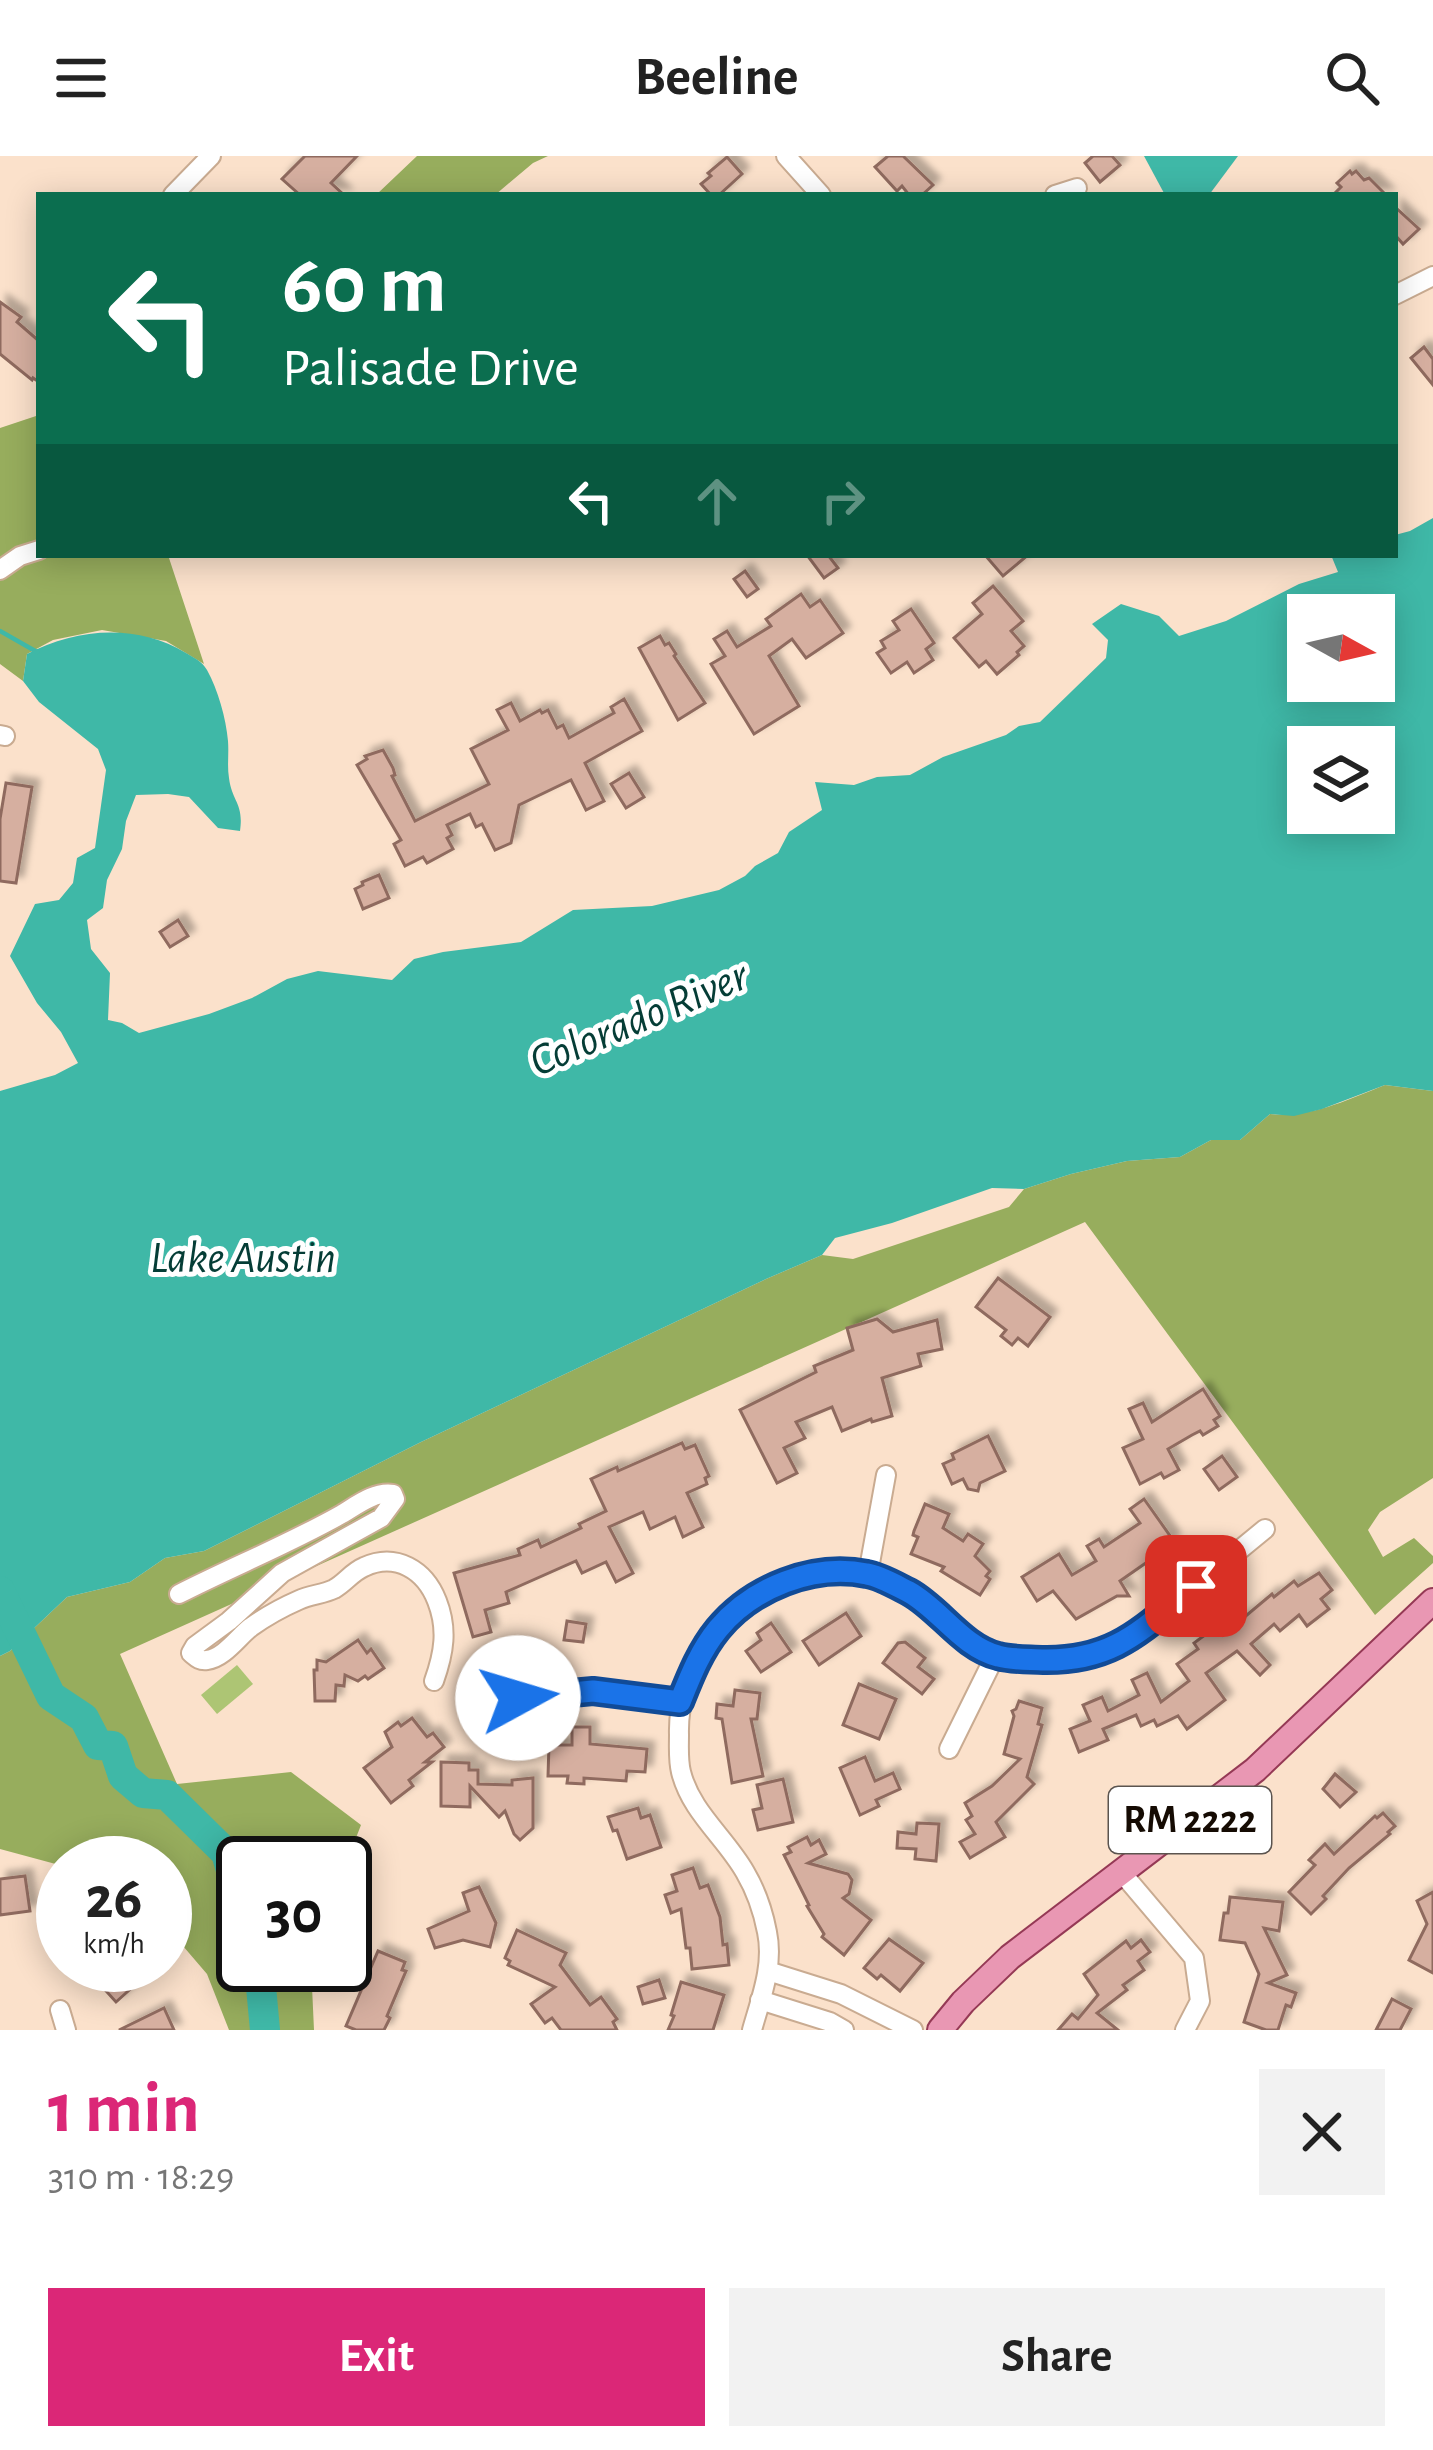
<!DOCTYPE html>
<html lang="en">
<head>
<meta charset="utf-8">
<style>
	body { margin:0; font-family:"Alegreya Sans",sans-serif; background:#f2f2f2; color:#222; height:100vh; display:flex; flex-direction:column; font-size:45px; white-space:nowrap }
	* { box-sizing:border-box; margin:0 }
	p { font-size:39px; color:#767676 }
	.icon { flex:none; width:66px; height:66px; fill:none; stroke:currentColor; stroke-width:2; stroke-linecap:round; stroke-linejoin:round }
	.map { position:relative; height:1874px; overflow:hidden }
	.details { display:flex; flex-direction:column; background:#fff; flex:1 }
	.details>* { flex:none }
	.top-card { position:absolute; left:36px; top:36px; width:1362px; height:366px; border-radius:0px; box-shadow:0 6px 30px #0003; background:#0b6e4f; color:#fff; overflow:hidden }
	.needle { width:78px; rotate:98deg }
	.fabs { position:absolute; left:1287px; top:438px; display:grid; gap:24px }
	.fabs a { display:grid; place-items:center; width:108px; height:108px; border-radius:0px; background:#fff; box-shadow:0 6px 30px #0003; font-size:60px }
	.speed { position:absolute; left:36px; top:1680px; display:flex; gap:24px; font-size:60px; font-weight:700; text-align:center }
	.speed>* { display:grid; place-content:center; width:156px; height:156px; border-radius:50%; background:#fff; box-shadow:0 6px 30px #0003; line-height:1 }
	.speed small { font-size:30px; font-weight:400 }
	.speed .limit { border:6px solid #111; border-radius:18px; background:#fff; color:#111 }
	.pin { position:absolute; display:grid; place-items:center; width:102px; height:102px; color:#fff; margin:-51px; border-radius:24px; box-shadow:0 6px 18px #0006 }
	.me { position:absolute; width:132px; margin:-66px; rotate:84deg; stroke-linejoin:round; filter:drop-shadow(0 0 9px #0008) }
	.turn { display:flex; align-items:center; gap:42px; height:252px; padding:0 48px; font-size:54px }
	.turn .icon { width:156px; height:156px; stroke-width:2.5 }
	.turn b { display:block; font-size:84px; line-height:102px }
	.lanes { display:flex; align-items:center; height:114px; padding:0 48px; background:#0003; justify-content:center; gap:60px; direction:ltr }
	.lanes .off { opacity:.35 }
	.round { display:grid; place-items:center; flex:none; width:126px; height:126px; border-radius:0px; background:#f2f2f2 }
	.summary { display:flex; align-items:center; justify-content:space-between; height:204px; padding:0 48px }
	h1 { font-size:72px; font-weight:600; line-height:90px; color:#db2777 }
	.button { display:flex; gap:24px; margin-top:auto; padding:24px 48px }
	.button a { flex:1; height:138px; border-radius:0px; background:#db2777; color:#fff; font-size:48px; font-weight:600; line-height:138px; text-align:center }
	.button a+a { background:#f2f2f2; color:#222 }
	header { display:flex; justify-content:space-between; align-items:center; height:156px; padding:0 48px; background:#fff; font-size:54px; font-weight:600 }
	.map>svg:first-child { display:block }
	.green { fill:#adc574 }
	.forest { fill:#97ad5d }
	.water { fill:#3fb8a7; fill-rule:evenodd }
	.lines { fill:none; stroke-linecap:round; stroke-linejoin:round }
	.stream { stroke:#3fb8a7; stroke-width:4.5 }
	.river { stroke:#3fb8a7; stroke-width:30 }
	.building { fill:#d6afa0; stroke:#8f6b5e; stroke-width:3; filter:url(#shadow) }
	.minor-casing { stroke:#c9ab91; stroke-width:22 }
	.major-casing { stroke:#953955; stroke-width:28 }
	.minor { stroke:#fff; stroke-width:18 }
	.major { stroke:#e997b3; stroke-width:24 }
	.route-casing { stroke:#114b97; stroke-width:30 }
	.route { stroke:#1a73e8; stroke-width:21 }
	.labels { text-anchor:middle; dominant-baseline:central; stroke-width:10; stroke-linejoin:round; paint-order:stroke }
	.shield { fill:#fff; stroke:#5b544f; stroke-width:3 }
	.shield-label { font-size:39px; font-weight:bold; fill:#150b03 }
	.water-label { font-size:45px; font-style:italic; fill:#053d36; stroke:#fff }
</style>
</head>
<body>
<header><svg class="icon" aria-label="menu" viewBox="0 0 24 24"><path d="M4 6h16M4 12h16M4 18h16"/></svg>Beeline<svg class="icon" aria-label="search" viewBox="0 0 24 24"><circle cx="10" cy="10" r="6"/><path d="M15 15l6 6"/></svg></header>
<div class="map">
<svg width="1433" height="1874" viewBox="0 0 1433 1874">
	<defs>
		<filter id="shadow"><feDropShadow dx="7" dy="-7" stdDeviation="3" flood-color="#0004"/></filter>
	</defs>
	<rect width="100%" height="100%" fill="#fbe1cb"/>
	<polygon class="green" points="237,1509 253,1528 217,1558 201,1539"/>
	<g class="forest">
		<polygon points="417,0 548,0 533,7 495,39 376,39"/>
		<polygon points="39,259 39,399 168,399 204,508 166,485 102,474 53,484 27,498 23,525 0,508 0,272"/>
		<path d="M1385,929L1433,935V1322L1380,1356L1368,1374L1383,1401L1414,1382L1433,1400V1407L1375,1459L1085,1066L120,1498L177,1628L291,1616L361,1669L345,1710V1707H243V1809H311L314,1874H229L207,1818L165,1769V1707H63V1710L0,1693V1500L10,1495L67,1441L130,1426L165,1402L204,1395L421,1286L766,1123L822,1099L853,1103L1009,1051L1024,1033L1071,1018L1127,1005L1180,1001L1211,984H1240L1270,958C1311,962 1347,944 1385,929Z"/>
	</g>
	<g class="water">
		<polygon points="1144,0 1238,0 1209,39 1165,39"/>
		<path d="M1433,362V935L1385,929L1322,953L1294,960L1270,958L1240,984H1211L1180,1001L1127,1005L1071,1018L1024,1033L992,1032L892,1067L835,1082L822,1099L766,1123L421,1286L204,1395L165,1402L130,1426L67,1441L10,1495L0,1500V935L55,919L78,907L61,876L37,847L10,800L35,748L59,744L73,727L77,702L95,692L106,614L98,593L39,546L23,525L27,498C76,472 137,467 186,497C194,502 202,505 207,514C218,534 226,562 228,585C229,598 227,610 229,622C232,646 244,647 240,675L218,672L189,641L168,638L136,639L126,665L122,693L107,724L103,752L87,764L91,793L110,817L108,864L122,867L139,877L209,858L252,842L287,823L318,815L392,824L414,803L443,796L521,786L573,754L652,750L719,734L745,720L755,710L778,697L789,676L822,654L815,626L854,629L877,621L910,619L943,601L1006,579L1019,570L1040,566L1106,502L1108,484L1092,468L1121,448L1159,460L1179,480L1226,465L1299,428L1338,416L1331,399H1395V379L1410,375ZM1374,459V525H1308V459ZM1308,591H1374V657H1308Z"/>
	</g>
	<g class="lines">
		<polyline class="stream" points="0,475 37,496"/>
		<g class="river">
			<polyline points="0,1435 51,1540 84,1562 98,1589 113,1590 123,1620 143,1637 167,1639 226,1697 243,1755"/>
			<polyline points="259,1809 265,1874"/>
		</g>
	</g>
	<g class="building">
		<polygon points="305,0 357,0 331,27 344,39 300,39 282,23"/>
		<polygon points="888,0 903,0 933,29 922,39 909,39 902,30 897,35 875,11"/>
		<polygon points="1093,0 1112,0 1120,9 1100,26 1085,7"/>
		<polygon points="727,1 742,18 719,39 711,39 701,28 711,20 708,17"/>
		<polygon points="1350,15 1352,18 1356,15 1364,24 1369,22 1386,39 1333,39 1341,31 1337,27"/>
		<polygon points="1395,51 1419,73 1403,88 1395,79"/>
		<polygon points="0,146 21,161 17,166 39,185 39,226 33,222 32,224 0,198"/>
		<polygon points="1424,191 1433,203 1433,229 1411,202"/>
		<polygon points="807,399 828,399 838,412 824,422"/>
		<polygon points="985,399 1028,399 1003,420"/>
		<polygon points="745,415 758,433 747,441 734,423"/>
		<polygon points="993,430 1023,465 1011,475 1024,490 1017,496 1019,499 997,518 986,505 979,511 954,482 982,458 973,447"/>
		<polygon points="801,438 810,451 820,444 843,477 806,502 792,483 769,500 799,550 754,578 711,508 725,500 714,483 727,475 737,491 771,470 766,463"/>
		<polygon points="911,453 934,487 926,493 933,504 914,517 907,506 891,517 877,497 885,492 881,485 899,474 893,465"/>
		<polygon points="660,480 665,489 669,487 676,498 674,500 705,547 678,564 639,492"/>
		<polygon points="624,543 642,575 585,607 604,645 586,654 571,624 519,649 511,687 495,694 482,668 476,671 470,658 447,669 452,679 447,682 453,693 427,707 423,701 405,710 394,688 401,684 357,609 367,603 365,600 383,594 393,612 395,619 392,620 415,665 489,628 471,593 508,574 497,554 511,547 520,565 540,554 542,557 548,554 557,572 563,569 569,582 614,557 611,551"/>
		<polygon points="629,617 644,641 626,652 611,628"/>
		<polygon points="6,627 32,631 16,727 0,725 0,663"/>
		<polygon points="379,719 389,742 363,753 355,733 363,729 362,726"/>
		<polygon points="178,764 188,780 170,791 160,776"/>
		<polygon points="998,1122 1050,1161 1028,1190 1018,1182 1012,1189 1001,1180 1006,1174 976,1151"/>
		<polygon points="877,1163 893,1176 937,1164 942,1193 918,1198 921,1210 882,1222 892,1260 872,1266 871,1263 842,1275 832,1251 796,1266 805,1282 784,1292 797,1317 777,1327 740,1254 816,1216 814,1210 853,1194 847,1172"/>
		<polygon points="1203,1233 1220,1260 1214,1264 1218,1270 1203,1279 1200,1275 1192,1279 1168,1293 1179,1314 1164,1322 1161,1317 1140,1328 1123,1292 1143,1283 1129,1253 1143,1247 1152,1266"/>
		<polygon points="988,1280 1005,1315 980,1327 978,1335 968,1333 963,1323 952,1328 943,1308 954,1303 952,1298"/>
		<polygon points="682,1287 685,1293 695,1289 709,1320 705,1322 707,1328 687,1337 703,1371 683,1381 675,1361 650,1373 643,1356 609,1371 633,1417 616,1426 606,1406 582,1417 576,1405 506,1436 509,1447 485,1454 491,1476 473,1481 454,1417 520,1399 518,1393 538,1384 541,1391 581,1372 579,1368 606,1355 591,1323 617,1311 618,1315"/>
		<polygon points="1222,1300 1237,1321 1219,1334 1204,1313"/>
		<polygon points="1144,1343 1173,1384 1161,1393 1163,1395 1120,1425 1129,1440 1117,1440 1076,1463 1053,1435 1037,1445 1022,1421 1059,1398 1072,1419 1096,1405 1087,1390 1099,1383 1104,1391 1140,1367 1130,1353"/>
		<polygon points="925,1348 949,1358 943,1372 963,1385 968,1378 983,1388 975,1400 990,1415 986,1420 990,1423 980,1439 941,1415 944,1411 911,1398 918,1381 913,1379 914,1375"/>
		<polygon points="1319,1417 1332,1434 1321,1443 1329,1453 1307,1470 1299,1459 1280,1475 1274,1468 1251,1488 1270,1509 1260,1519 1237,1495 1206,1517 1225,1544 1207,1558 1187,1573 1178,1560 1157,1570 1154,1564 1141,1570 1136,1559 1103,1573 1108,1584 1079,1596 1070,1573 1090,1565 1083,1549 1102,1541 1108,1555 1139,1539 1132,1524 1147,1517 1161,1546 1189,1525 1177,1508 1198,1493 1194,1487 1217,1470 1223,1479 1272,1438 1274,1441 1294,1425 1298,1430"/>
		<polygon points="846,1457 861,1480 819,1509 803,1485"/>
		<polygon points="567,1465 586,1468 583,1486 564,1484"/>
		<polygon points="771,1467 791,1496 761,1516 746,1495 761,1484 757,1477"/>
		<polygon points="358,1484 367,1497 371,1493 384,1512 368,1523 365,1520 358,1525 345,1519 344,1530 336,1529 335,1545 315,1545 314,1514 317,1514 317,1504 326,1506"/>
		<polygon points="905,1486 925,1502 918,1511 934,1523 922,1538 883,1507 898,1487"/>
		<polygon points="859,1528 896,1543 879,1583 843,1569"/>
		<polygon points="735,1534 760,1537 757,1563 751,1563 763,1620 732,1627 722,1563 716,1562 717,1548 733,1550"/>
		<polygon points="1019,1545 1042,1552 1038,1568 1042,1569 1027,1621 1034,1628 996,1666 1005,1681 970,1702 960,1686 975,1678 966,1664 972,1660 965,1647 992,1630 1020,1603 1004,1598 1014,1560 1012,1555 1016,1553"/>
		<polygon points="412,1562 427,1581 433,1577 444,1591 425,1606 432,1606 409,1624 413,1630 391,1647 364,1612 392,1591 385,1576 398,1566 401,1570"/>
		<polygon points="572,1571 590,1571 590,1588 647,1593 645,1616 627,1615 626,1625 584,1622 584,1628 567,1627 568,1620 548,1620 549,1589 572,1589"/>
		<polygon points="865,1601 875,1625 893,1617 900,1633 876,1644 879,1650 860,1659 840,1612"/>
		<polygon points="441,1606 469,1607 469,1614 478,1614 478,1628 512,1629 512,1624 533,1622 533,1672 520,1684 514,1678 505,1655 499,1661 470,1630 470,1651 441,1650"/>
		<polygon points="1335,1618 1356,1636 1340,1651 1323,1633"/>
		<polygon points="783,1623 793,1666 758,1674 753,1654 762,1652 757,1629"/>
		<polygon points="638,1652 641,1662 650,1659 661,1691 627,1703 617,1674 613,1675 608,1661"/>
		<polygon points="1383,1657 1395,1670 1388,1676 1390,1678 1349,1712 1323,1740 1326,1743 1311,1758 1289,1736 1315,1709 1309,1704 1325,1688 1334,1698 1375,1660 1377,1662"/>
		<polygon points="917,1667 939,1668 936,1705 915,1703 916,1693 897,1692 898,1676 916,1678"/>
		<polygon points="807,1681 811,1689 819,1684 826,1698 808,1707 848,1718 852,1724 849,1738 843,1742 871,1764 844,1799 822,1781 824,1778 807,1750 809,1749 784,1699 791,1696 788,1691"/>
		<polygon points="693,1712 700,1732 708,1729 720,1761 723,1789 727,1788 729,1809 692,1813 690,1792 686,1792 681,1753 671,1757 665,1739 677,1735 672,1719"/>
		<polygon points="25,1720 30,1755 0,1759 0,1723"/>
		<polygon points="479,1731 496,1767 490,1791 463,1784 435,1792 428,1773 469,1755 463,1737"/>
		<polygon points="1433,1736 1433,1817 1409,1804 1427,1768 1417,1745"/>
		<polygon points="1230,1741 1283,1746 1279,1775 1264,1772 1287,1819 1268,1827 1296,1837 1291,1851 1286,1849 1278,1874 1266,1874 1244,1866 1259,1818 1245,1787 1220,1784 1224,1757 1228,1757"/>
		<polygon points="517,1774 566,1797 560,1809 590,1849 601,1841 617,1863 613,1866 617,1874 561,1874 552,1862 545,1867 531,1848 555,1831 508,1809 510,1805 505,1802"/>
		<polygon points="889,1783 923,1807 900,1835 881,1819 877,1823 864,1812"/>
		<polygon points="1141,1784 1150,1796 1138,1805 1144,1814 1123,1829 1127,1834 1097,1857 1118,1874 1058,1874 1072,1858 1078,1863 1098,1839 1084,1818 1126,1785 1131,1792"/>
		<polygon points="378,1795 405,1806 402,1814 406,1815 387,1860 390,1862 384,1874 356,1874 346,1870"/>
		<polygon points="95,1809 137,1809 146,1819 116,1846 88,1815"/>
		<polygon points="659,1824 665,1842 643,1848 638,1831"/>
		<polygon points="681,1826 724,1839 713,1874 668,1874 674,1860 671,1859"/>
		<polygon points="1392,1843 1411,1853 1400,1874 1376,1874"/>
		<polygon points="164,1852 174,1874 119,1874"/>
	</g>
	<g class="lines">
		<g class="minor-casing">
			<g id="minor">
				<polyline points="786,0 821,39"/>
				<polyline points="173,39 211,0"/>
				<polyline points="1055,39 1077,32"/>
				<polyline points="1395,139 1433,120"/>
				<polyline points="0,414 20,400 39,394"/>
				<polyline points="0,579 5,580"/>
				<polyline points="868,1418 886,1319"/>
				<path d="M179,1438C234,1410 289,1388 342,1358C357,1349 375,1335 393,1338L395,1343L381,1362L282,1417L229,1465L195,1490L191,1497C196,1501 199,1505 207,1504C224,1502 238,1481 251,1471C265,1461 283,1451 299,1444C310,1439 324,1438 334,1433C345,1427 352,1416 364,1411C396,1396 425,1414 437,1445C448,1473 444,1497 434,1525"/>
				<polyline points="493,1545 593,1535 679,1546"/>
				<polyline points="949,1593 995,1500"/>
				<polyline points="1122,1717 1194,1802 1200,1845 1185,1874"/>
				<polyline points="768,1815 841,1838 913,1874"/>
				<polyline points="760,1844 830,1866 844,1874"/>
				<polyline points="60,1854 66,1874"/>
				<path d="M752,1874C761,1842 774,1809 767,1776C763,1755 755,1733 745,1716C725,1681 691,1656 681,1616C678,1604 679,1591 679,1579C678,1547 687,1520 705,1493C724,1465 747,1441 779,1428C845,1403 888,1418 939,1461C955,1474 972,1490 991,1498C1028,1513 1090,1502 1126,1487L1265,1373"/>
			</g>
		</g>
		<g class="major-casing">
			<polyline id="major" points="940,1874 963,1846 1010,1801 1255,1614 1433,1445"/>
		</g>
		<use href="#minor" class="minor"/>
		<use href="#major" class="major"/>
	</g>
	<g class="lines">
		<g class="route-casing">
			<path id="route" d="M518,1542L593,1535L680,1546C690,1521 700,1495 718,1473C752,1432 813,1407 867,1418C880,1420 897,1430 909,1436C940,1453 962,1491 998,1500C1012,1504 1029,1503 1044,1504C1116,1505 1143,1472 1196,1430"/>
		</g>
		<use href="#route" class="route"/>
	</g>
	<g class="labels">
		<rect class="shield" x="1109" y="1631" width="162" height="66" rx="9"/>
		<g class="shield-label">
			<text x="1190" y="1664">RM 2222</text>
		</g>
		<g class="water-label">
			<text transform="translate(639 863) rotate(-23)">Colorado River</text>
			<text x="243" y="1102">Lake Austin</text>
		</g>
	</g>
</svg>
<div class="fabs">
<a><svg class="needle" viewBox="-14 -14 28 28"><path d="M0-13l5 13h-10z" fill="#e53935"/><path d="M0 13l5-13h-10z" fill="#767676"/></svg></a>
<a><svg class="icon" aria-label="layers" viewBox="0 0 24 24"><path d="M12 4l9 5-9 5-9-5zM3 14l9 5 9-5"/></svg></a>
</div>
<div class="speed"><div>26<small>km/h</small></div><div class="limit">30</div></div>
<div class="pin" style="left:1196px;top:1430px;background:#d93025"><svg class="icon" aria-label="arrive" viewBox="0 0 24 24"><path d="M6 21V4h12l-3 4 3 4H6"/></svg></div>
<svg class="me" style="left:518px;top:1542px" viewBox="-20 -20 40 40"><circle r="19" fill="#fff"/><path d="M0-13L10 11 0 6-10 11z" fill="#1a73e8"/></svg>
<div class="top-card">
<div class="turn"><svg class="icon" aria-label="left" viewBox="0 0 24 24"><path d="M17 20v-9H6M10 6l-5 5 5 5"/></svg><div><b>60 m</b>Palisade Drive</div></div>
<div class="lanes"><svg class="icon" aria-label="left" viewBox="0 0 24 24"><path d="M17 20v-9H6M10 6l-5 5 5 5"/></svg><svg class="icon off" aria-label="ahead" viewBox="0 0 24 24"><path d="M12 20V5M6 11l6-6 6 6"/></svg><svg class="icon off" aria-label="right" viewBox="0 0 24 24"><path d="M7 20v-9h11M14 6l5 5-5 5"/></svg></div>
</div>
</div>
<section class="details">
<div class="summary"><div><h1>1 min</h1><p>310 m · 18:29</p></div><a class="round"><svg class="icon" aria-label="close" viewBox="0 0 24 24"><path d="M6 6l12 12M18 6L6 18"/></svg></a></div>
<div class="button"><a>Exit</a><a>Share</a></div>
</section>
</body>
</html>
